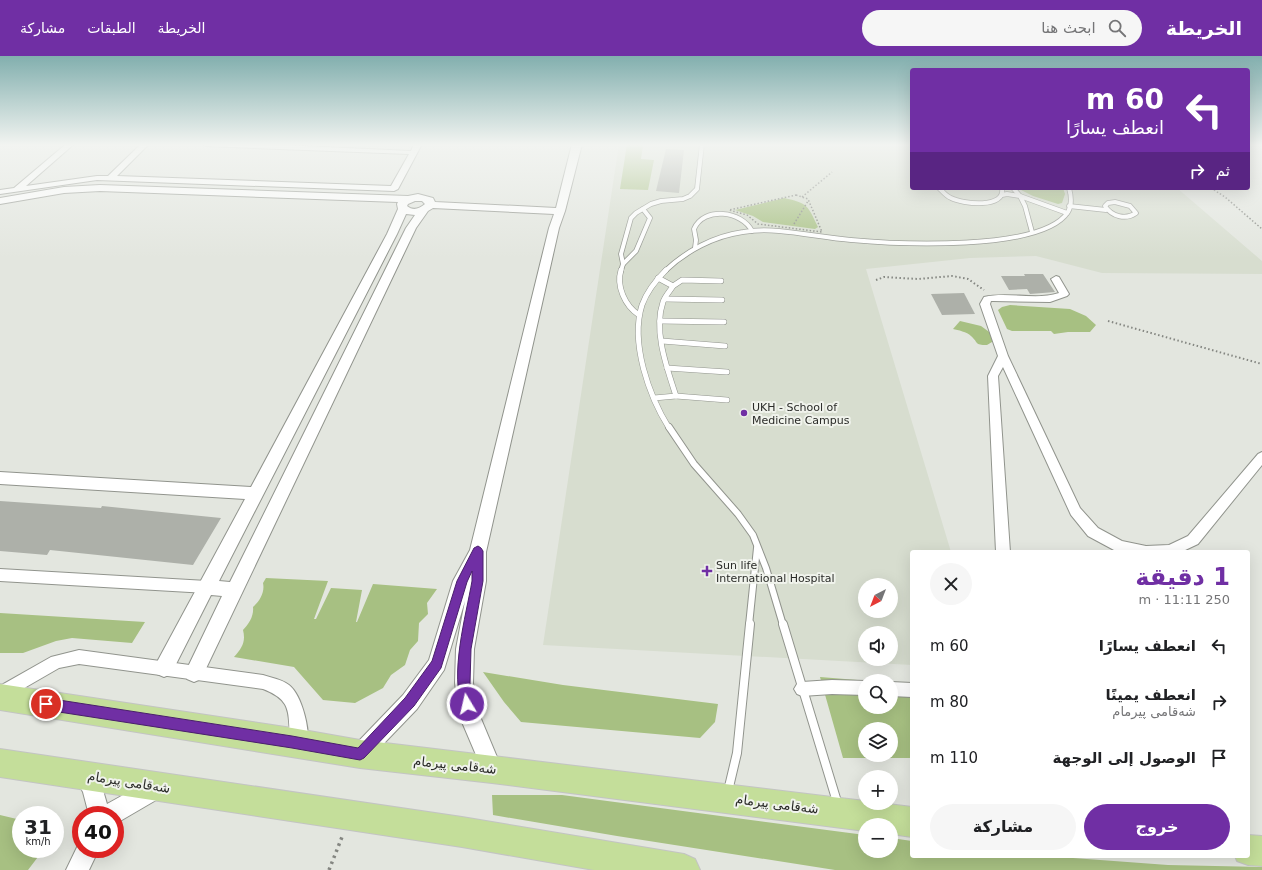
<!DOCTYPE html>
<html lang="ar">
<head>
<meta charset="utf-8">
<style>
	body { margin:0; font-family:"DejaVu Sans",Cairo,sans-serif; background:#f6f6f6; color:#202124; direction:rtl; height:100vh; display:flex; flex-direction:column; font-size:15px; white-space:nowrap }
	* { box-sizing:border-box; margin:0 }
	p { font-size:13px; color:#757577 }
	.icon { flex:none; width:22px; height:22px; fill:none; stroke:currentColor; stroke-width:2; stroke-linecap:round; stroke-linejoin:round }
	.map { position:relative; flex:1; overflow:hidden; direction:ltr }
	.details { position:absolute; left:910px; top:494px; width:340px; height:308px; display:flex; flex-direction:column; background:#fff; border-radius:4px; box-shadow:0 4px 16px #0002; direction:rtl }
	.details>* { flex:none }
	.guide { position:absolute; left:910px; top:12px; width:340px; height:122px; border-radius:4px; box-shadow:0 4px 16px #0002; direction:rtl; background:#702fa4; color:#fff; overflow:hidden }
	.needle { width:26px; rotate:222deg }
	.buttons { position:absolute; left:858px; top:522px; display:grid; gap:8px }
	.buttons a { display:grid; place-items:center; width:40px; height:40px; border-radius:50%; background:#fff; box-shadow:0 4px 16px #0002; font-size:20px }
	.speed { position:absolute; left:12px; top:750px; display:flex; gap:8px; font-size:20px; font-weight:700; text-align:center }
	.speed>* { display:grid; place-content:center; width:52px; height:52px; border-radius:50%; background:#fff; box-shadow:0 4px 16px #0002; line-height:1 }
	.speed small { font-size:10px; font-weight:400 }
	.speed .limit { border:6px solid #d22; background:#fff; color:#111 }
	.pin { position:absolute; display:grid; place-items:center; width:34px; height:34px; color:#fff; margin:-17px; border:2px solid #fff; border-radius:50%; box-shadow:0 1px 4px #0007 }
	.me { position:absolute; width:44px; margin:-22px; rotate:351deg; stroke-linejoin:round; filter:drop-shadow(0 0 3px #0008) }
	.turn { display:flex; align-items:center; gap:14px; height:84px; padding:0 20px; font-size:18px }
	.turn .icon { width:52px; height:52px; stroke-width:2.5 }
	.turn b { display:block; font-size:28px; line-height:34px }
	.then { display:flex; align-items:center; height:38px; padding:0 20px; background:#0003; gap:8px; font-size:15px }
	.round { display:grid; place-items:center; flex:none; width:42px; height:42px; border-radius:21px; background:#f6f6f6 }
	.headline { display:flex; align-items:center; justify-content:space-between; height:68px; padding:0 20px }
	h1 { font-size:24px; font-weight:700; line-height:30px; color:#702fa4 }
	.action { display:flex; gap:8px; margin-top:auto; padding:8px 20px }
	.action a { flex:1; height:46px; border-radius:24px; background:#702fa4; color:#fff; font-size:16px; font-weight:700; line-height:46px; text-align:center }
	.action a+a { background:#f6f6f6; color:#202124 }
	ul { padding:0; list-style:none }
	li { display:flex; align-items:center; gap:12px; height:56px; padding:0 20px }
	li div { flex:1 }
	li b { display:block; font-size:15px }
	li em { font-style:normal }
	header { display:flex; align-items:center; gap:24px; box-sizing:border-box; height:56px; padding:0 20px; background:#702fa4; color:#fff }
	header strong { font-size:19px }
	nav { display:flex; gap:22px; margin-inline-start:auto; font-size:14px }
	.search { width:280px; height:36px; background:#f6f6f6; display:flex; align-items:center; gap:10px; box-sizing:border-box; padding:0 14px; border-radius:22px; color:#757577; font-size:15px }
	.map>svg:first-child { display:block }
	.built { fill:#d7ddcf; fill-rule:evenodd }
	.green { fill:#a7c082; fill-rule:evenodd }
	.building { fill:#adb0a9 }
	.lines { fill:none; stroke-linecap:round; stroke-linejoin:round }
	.service-far3-casing { stroke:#91948d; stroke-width:5.5 }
	.service-far2-casing { stroke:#91948d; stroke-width:6 }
	.service-far1-casing { stroke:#91948d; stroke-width:8 }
	.service-casing { stroke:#91948d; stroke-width:10 }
	.minor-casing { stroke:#91948d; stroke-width:2 }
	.tertiary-casing { stroke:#91948d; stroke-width:2 }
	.trunk-casing { stroke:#c3c4c3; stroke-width:2 }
	.path-far2 { stroke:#848681; stroke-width:1.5; stroke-dasharray:1.5 2; stroke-linecap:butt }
	.path-far1 { stroke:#848681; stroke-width:2; stroke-dasharray:1.5 2.5; stroke-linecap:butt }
	.path { stroke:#848681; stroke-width:3.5; stroke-dasharray:2.5 4; stroke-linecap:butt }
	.service-far3 { stroke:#fff; stroke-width:4 }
	.service-far2 { stroke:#fff; stroke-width:5 }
	.service-far1 { stroke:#fff; stroke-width:6 }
	.service { stroke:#fff; stroke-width:8 }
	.minor { fill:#fff; fill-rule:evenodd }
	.tertiary { fill:#fff; fill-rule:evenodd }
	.trunk { fill:#c4de9a; fill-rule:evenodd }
	.route { fill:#702fa4; stroke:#491f6b }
	.poi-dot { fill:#702fa4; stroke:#f0f3ec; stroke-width:1.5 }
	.labels { text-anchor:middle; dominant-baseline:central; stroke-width:4; stroke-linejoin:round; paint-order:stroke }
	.poi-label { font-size:11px; fill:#2a2b28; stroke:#f0f3ec; text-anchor:start }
	.near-street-label { font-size:13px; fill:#2a2b28; stroke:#f0f3ec }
</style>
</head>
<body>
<header>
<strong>الخريطة</strong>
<div class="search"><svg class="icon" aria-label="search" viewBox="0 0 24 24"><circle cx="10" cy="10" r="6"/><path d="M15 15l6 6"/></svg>ابحث هنا</div>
<nav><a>الخريطة</a><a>الطبقات</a><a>مشاركة</a></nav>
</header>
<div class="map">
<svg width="1262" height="814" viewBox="0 0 1262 814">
	<rect width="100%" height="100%" fill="#e3e6df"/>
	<path class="built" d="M619,88H912V132H1177L1262,205V218L1102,217L1036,200L970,202L866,213L951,496H912V609L543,589ZM865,529H891V555H865ZM865,577H891V603H865Z"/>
	<g class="green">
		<polygon points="627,88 643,89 641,103 654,104 648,134 620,133"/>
		<polygon points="1017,132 1063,132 1065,138 1062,147 1058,148 1033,140"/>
		<path d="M784,142C808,147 808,150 818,171L815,173L763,166L753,160L735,154Z"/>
		<polygon points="1010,249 1070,253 1086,260 1096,269 1090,276 1068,276 1054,278 1051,275 1012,275 1007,273 998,254 1002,251"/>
		<path d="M960,265L981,270L992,278V286L987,289C974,289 979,287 971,280C967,276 958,274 953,273Z"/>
		<path d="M266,522L328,525L314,563H316L331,532L362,534L356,566H357L373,528L437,533L427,547L428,558L419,567L418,585L410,594L405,609L391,619L383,632L355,647L323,644L294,611L234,601C242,592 246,586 243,574C249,568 254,560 253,551C260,545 265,536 263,527Z"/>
		<polygon points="0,557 145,566 132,587 72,582 56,585 23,597 0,597"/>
		<polygon points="483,616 563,629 718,648 715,666 700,682 521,666 504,646"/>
		<path d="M820,621L870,625H865V651H891V627L912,628V702H843ZM865,673H891V699H865Z"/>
		<polygon points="492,739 562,739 865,779 865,795 891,795 891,782 912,785 912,800 1046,800 1168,809 1262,811 1262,814 835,814 617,780 493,759"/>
		<polygon points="0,759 21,764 21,793 44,793 28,814 0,814"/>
	</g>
	<g class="building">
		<polygon points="666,93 684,94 679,137 656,135"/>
		<polygon points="1024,218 1043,218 1055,236 1030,238 1027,233 1009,234 1001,220 1025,220"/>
		<polygon points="964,237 975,258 942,259 931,238"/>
		<polygon points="0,445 101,452 102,450 221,462 193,509 50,494 47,499 0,495"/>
	</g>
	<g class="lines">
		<g class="service-far3-casing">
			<g id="service-far3">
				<path d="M939,132C943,136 946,140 951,142C963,148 1006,153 1002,132"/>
				<polyline points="1013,132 1020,140 1067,157"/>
				<polyline points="1002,139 1007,138 1020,140 1025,150 1032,176"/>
				<path d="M1115,146L1130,150L1136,157C1126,164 1112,161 1105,150L1108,147Z"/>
				<polyline points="1069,150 1106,154"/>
				<path d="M695,192L696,184L694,173C704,150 742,155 752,175"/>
				<polyline points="623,208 636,195 650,162 643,153"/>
				<polyline points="621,215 623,208 621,198 631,162 636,157 651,148 661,145 683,143 690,140 697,133 702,88"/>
				<path d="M665,215C686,195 714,180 743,176C755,174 767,174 779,175C803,177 827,182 851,184C895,188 1042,196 1068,156C1072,149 1071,139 1069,132"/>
			</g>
		</g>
		<g class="service-far2-casing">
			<g id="service-far2">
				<path d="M621,214C616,230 625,250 639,259"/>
				<path d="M666,214C656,224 647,235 642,249C630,287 649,340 669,372"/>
				<polyline points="673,230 682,224 721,225"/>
				<polyline points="665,243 722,244"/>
				<polyline points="660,265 724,266"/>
				<polyline points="662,285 725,290"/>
				<polyline points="667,312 727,316"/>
				<polyline points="676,340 727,344"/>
				<path d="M654,342L676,340C667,312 653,275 663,246C665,240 670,235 673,230L658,222"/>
			</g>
		</g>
		<g class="service-far1-casing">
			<g id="service-far1">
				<polyline points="669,371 694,408 738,458 753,479 766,512 783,569"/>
				<polyline points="749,569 757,492"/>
			</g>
		</g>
		<g class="service-casing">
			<g id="service">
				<polyline points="783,568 838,749"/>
				<polyline points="728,735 737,697 750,568"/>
			</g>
		</g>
		<g class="minor-casing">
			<g id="minor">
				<polygon points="66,88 74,88 26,130 97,120 108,120 141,88 149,88 117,120 391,130 409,98 206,90 202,88 260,88 411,95 414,88 422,88 398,133 394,135 97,124 0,138 0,134 14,132"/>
				<path d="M1056,220L1059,221L1069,238L1067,240L1050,246L993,245H991L990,248L1008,300L1080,452L1098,472L1122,485L1146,490L1169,489L1188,480L1258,398L1262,396V409L1198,488L1181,496H1121L1114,494L1088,480L1071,459L1003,311L998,320L1010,496H996L988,320L998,300L980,248L984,241C1008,235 1035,245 1059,237L1051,223Z"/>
				<polygon points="0,513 207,525 212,527 214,531 212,535 207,537 0,525"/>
				<path d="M79,594L263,619C272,622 281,623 289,629C302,639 312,678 306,693L300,695L294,693C283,665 300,647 263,633L79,608L59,612L0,646V630L51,601Z"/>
				<polygon points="832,624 866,625 865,639 832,638 802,640 797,638 794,633 797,628 802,626"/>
				<polygon points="891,626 912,627 912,641 891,640"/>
			</g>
		</g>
		<g class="tertiary-casing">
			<g id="tertiary">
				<path d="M572,88H582L565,155L559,172L486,496V525L474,593L473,627L479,658L502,713L499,720L492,723L485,720L459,659L455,627L456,593L465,545L444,614L417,653L367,705L360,708L353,705L350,698L353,691L403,639L429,604L453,525L470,494L549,172L554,158L433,152L428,155L416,172L201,623L194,626L187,623L185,617L222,540L211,539L171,618L164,621L157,618L155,612L157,606L245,443L0,428V416L251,431L387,178L398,153L397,148L398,146L100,135L64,137L0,148V142L64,131L100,129L408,140L418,138L433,142L435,146L556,152ZM415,145H422L425,148C419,153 413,155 407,150L408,148ZM406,158L415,159L406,172L230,526L219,525L397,178Z"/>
				<path d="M84,709C99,715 103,734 107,748L134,733L156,723L163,726L166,733L163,740L115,768V759H89L83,736L74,719L77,712Z"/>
				<polygon points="80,785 81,793 99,793 89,814 66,814"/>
			</g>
		</g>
		<g class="trunk-casing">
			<g id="trunk">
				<polygon points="0,628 292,672 360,684 865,745 865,747 880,747 912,751 912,781 891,778 891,769 865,769 865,775 492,727 360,712 0,654"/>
				<polygon points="0,693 462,761 684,798 695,803 700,814 594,814 462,791 0,721"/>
				<polygon points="1248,779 1262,780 1262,810 1248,809 1237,805 1235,800 1248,800"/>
			</g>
		</g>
		<g class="path-far2">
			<polyline points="1211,132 1225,141 1262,173"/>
			<polygon points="796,139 808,143 822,176 758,168 747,159 729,154"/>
			<polyline points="802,141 832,116"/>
			<polyline points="794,168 808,145"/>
		</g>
		<g class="path-far1">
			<polyline points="876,224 884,221 918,223 952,220 968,223 984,234"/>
			<polyline points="1108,265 1262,308"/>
		</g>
		<polyline class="path" points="329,814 342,781"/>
		<use href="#service-far3" class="service-far3"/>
		<use href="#service-far2" class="service-far2"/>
		<use href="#service-far1" class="service-far1"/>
		<use href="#service" class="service"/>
		<use href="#minor" class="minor"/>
		<use href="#tertiary" class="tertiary"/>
		<use href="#trunk" class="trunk"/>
	</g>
	<linearGradient id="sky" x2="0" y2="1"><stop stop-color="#82afae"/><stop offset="0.44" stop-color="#f2f4f1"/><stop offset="1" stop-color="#f2f4f1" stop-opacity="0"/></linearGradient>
	<rect width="1262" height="202" fill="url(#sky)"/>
	<path class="route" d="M478,490L481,492L483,495V525L471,593L470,627L473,648L471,652L467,654L463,652C449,619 466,560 472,525V515L467,526L441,612L414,650L364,702L360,704L292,692L46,654L42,652L40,648L42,644L46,642L292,680L358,692L405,642L432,605L457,525L474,492Z"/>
	<g class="poi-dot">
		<circle cx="744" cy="357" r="4"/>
		<path d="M705 509h4v4h4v4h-4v4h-4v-4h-4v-4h4z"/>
	</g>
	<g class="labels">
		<g class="poi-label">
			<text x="752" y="351">UKH - School of<tspan x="752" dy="13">Medicine Campus</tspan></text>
			<text x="716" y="509">Sun life<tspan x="716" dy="13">International Hospital</tspan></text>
		</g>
		<g class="near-street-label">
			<text transform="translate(455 709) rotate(6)">شەقامی پیرمام</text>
			<text transform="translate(129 726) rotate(9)">شەقامی پیرمام</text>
			<text transform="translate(777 748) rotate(7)">شەقامی پیرمام</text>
		</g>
	</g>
</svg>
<div class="buttons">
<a><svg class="needle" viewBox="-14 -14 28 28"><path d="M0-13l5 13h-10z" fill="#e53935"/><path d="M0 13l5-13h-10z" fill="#757577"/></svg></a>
<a><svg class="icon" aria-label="sound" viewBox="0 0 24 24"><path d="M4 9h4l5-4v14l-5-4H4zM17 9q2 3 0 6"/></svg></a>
<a><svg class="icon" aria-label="search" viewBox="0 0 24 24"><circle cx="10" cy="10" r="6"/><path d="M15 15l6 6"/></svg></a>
<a><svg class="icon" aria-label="layers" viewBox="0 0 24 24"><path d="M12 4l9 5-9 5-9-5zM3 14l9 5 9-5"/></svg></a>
<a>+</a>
<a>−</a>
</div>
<div class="speed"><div>31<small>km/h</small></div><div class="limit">40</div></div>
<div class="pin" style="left:46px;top:648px;background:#d93025"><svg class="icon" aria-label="arrive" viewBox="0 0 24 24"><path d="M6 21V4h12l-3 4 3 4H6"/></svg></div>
<svg class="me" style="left:467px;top:648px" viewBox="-20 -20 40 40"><circle r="17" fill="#702fa4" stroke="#fff" stroke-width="3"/><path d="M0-11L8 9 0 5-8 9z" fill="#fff"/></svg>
<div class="guide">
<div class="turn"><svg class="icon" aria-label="left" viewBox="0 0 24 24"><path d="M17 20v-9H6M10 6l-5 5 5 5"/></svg><div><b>60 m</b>انعطف يسارًا</div></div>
<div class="then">ثم<svg class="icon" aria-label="right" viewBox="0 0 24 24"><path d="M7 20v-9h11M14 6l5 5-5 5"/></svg></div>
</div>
<section class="details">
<div class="headline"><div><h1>1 دقيقة</h1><p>250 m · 11:11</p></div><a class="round"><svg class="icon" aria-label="close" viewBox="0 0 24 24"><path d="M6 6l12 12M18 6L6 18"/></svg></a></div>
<ul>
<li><svg class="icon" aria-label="left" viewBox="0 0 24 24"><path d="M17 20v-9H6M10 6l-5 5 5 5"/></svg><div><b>انعطف يسارًا</b></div><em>60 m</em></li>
<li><svg class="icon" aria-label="right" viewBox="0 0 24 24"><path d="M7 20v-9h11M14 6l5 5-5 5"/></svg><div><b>انعطف يمينًا</b><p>شەقامی پیرمام</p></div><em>80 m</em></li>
<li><svg class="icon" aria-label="arrive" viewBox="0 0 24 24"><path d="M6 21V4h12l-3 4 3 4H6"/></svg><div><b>الوصول إلى الوجهة</b></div><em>110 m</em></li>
</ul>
<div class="action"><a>خروج</a><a>مشاركة</a></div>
</section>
</div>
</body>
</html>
